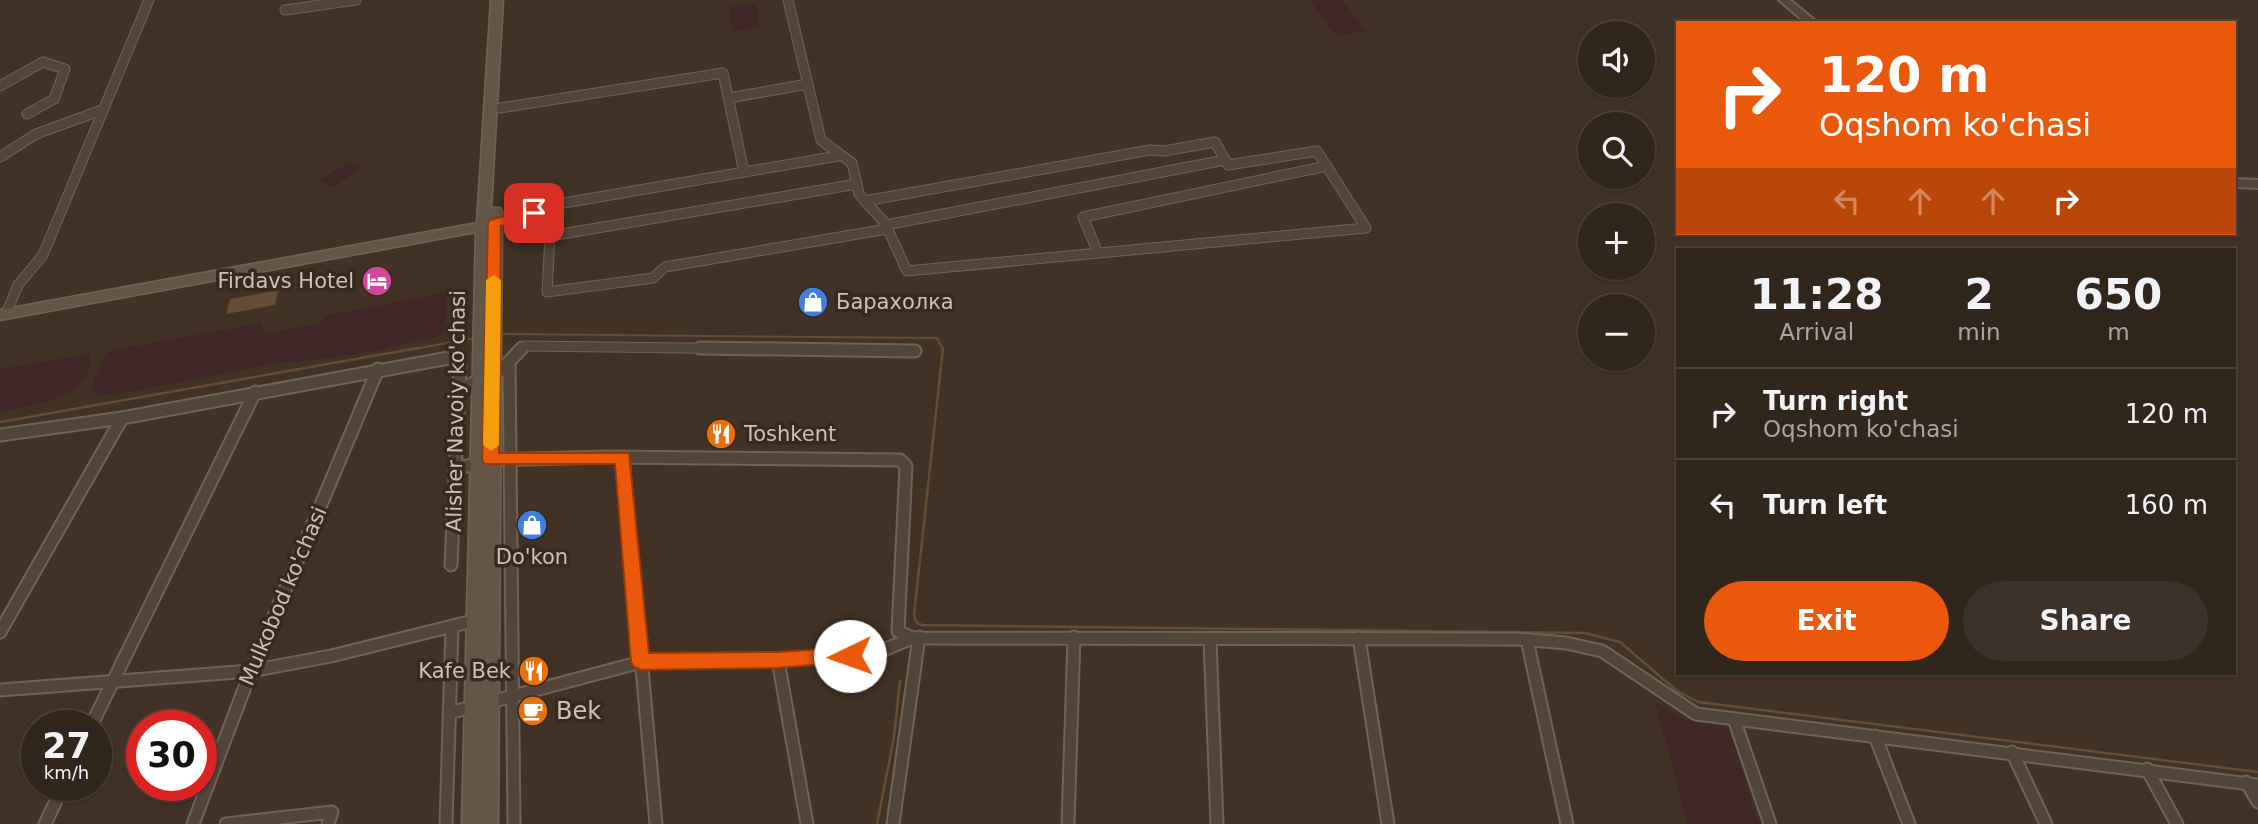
<!DOCTYPE html>
<html lang="en">
<head>
<meta charset="utf-8">
<style>
	body { margin:0; font-family:"DejaVu Sans",sans-serif; background:#3d3229; color:#f1f3f6; height:100vh; display:flex; flex-direction:column; font-size:26px; white-space:nowrap }
	* { box-sizing:border-box; margin:0 }
	p { font-size:23px; color:#a8a5a3 }
	.icon { flex:none; width:38px; height:38px; fill:none; stroke:currentColor; stroke-width:2; stroke-linecap:round; stroke-linejoin:round }
	.map { position:relative; flex:1; overflow:hidden }
	.side { position:absolute; left:1676px; top:248px; width:560px; height:427px; display:flex; flex-direction:column; background:#31261c; border-radius:0px; box-shadow:0 2px 5px #0004,0 0 0 2px #4c433b }
	.side>* { flex:none }
	.banner { position:absolute; left:1676px; top:21px; width:560px; height:214px; border-radius:0px; box-shadow:0 2px 5px #0004,0 0 0 2px #4c433b; background:#ea580c; color:#fff; overflow:hidden }
	.buttons { position:absolute; left:1578px; top:21px; display:grid; gap:14px }
	.buttons a { display:grid; place-items:center; width:77px; height:77px; border-radius:50%; background:#31261c; box-shadow:0 2px 5px #0004,0 0 0 2px #4c433b; font-size:35px }
	.speed { position:absolute; left:21px; top:710px; display:flex; gap:14px; font-size:35px; font-weight:700; text-align:center }
	.speed>* { display:grid; place-content:center; width:91px; height:91px; border-radius:50%; background:#31261c; box-shadow:0 2px 5px #0004,0 0 0 2px #4c433b; line-height:1 }
	.speed small { font-size:18px; font-weight:400 }
	.speed .limit { border:10px solid #d22; background:#fff; color:#111 }
	.pin { position:absolute; display:grid; place-items:center; width:60px; height:60px; color:#fff; margin:-30px; border-radius:14px; box-shadow:0 4px 10px #0006 }
	.me { position:absolute; width:77px; margin:-38px; rotate:267deg; stroke-linejoin:round; filter:drop-shadow(0 0 5px #0008) }
	.turn { display:flex; align-items:center; gap:24px; height:147px; padding:0 28px; font-size:32px }
	.turn .icon { width:91px; height:91px; stroke-width:2.5 }
	.turn b { display:block; font-size:49px; line-height:60px }
	.lanes { display:flex; align-items:center; height:66px; padding:0 28px; background:#0003; justify-content:center; gap:35px; direction:ltr }
	.lanes .off { opacity:.35 }
	.eta { display:flex; justify-content:space-evenly; align-items:center; height:119px; text-align:center }
	.eta b { font-size:42px; font-weight:800; line-height:49px }
	.action { display:flex; gap:14px; margin-top:auto; padding:14px 28px }
	.action a { flex:1; height:80px; border-radius:42px; background:#ea580c; color:#fff; font-size:28px; font-weight:800; line-height:80px; text-align:center }
	.action a+a { background:#3d3229; color:#f1f3f6 }
	ul { padding:0; list-style:none }
	li { display:flex; align-items:center; gap:21px; height:91px; padding:0 28px; border-top:2px solid #4c433b }
	li div { flex:1 }
	li b { display:block; font-size:26px }
	li em { font-style:normal }
	.map>svg:first-child { display:block }
	.green { fill:#422727 }
	.water { fill:#644c35 }
	.lines { fill:none; stroke-linecap:round; stroke-linejoin:round }
	.stream-far1 { stroke:#644c35; stroke-width:2 }
	.stream { stroke:#644c35; stroke-width:2.5 }
	.minor-far1-casing { stroke:#6e6357; stroke-width:11 }
	.minor-casing { stroke:#6e6357; stroke-width:15 }
	.tertiary-casing { stroke:#6e6357; stroke-width:4 }
	.secondary-casing { stroke:#6e6357; stroke-width:3 }
	.minor-far1 { stroke:#514539; stroke-width:9 }
	.minor { stroke:#514539; stroke-width:11 }
	.tertiary { fill:#514539; fill-rule:evenodd }
	.secondary { fill:#645647; fill-rule:evenodd }
	.route { fill:#ea580c; stroke:#983908; stroke-width:2 }
	.slow { fill:#f59e0b }
	.labels { text-anchor:middle; dominant-baseline:central; stroke-width:7; stroke-linejoin:round; paint-order:stroke }
	.poi-label { font-size:21px; fill:#cbc1b5; stroke:#362a1e; text-anchor:end }
	.street-label { font-size:21px; fill:#cbc1b5; stroke:#362a1e }
	.near-poi-label { font-size:24px; fill:#cbc1b5; stroke:#362a1e; text-anchor:start }
</style>
</head>
<body>
<div class="map">
<svg width="2258" height="824" viewBox="0 0 2258 824">
	<rect width="100%" height="100%" fill="#413225"/>
	<g class="green">
		<polygon points="1310,0 1342,0 1366,31 1336,36"/>
		<polygon points="756,3 760,27 733,31 729,7"/>
		<polygon points="349,162 363,168 332,187 318,181"/>
		<path d="M447,292L443,335C390,348 336,360 281,362L117,394L100,395L90,388L108,351L262,323V329L269,333L321,323L325,316Z"/>
		<path d="M89,354C99,398 30,405 0,412V369Z"/>
		<polygon points="1655,702 1685,720 1728,725 1759,824 1688,824"/>
	</g>
	<polygon class="water" points="278,290 275,305 226,314 230,299"/>
	<g class="lines">
		<g class="stream-far1">
			<polyline points="500,334 937,338 943,350"/>
			<polyline points="408,350 476,338"/>
		</g>
		<g class="stream">
			<polyline points="943,348 914,615 917,623 922,625 1585,633 1620,642 1677,691 1698,702 2258,772"/>
			<polyline points="0,422 418,348"/>
			<polyline points="877,824 894,737 900,681"/>
		</g>
		<g class="minor-far1-casing">
			<g id="minor-far1">
				<polyline points="788,0 821,140 852,163 859,194 865,201"/>
				<polyline points="285,10 356,0"/>
				<polyline points="0,86 43,62 65,69 54,99 27,114"/>
				<polyline points="729,98 808,84"/>
				<polyline points="500,108 723,73 744,172"/>
				<polygon points="1215,142 1228,165 1317,151 1366,228 907,271 885,223 865,201 1150,150 1164,151"/>
				<polyline points="0,157 36,134 102,110"/>
				<polyline points="535,213 550,236 547,292 653,278 665,267 887,229"/>
				<polyline points="495,223 517,219 552,205 838,156"/>
				<polyline points="886,225 1225,160"/>
				<polyline points="550,236 857,184"/>
				<polyline points="1098,253 1083,217 1327,166"/>
				<polyline points="6,314 18,285 43,255 149,0"/>
				<polyline points="519,350 526,346 836,350"/>
			</g>
		</g>
		<g class="minor-casing">
			<g id="minor">
				<polyline points="700,348 915,351"/>
				<polyline points="509,364 514,824"/>
				<polyline points="459,390 501,370 522,348"/>
				<polyline points="0,435 122,418 454,357 460,365 451,565"/>
				<polyline points="623,457 656,824"/>
				<polyline points="455,469 491,460 605,457 900,460 906,466 898,631 912,638 1517,639 1566,643 1602,651 1696,714 2258,785"/>
				<polyline points="0,632 122,418"/>
				<polyline points="1359,638 1388,824"/>
				<polyline points="1210,640 1217,824"/>
				<polyline points="1527,640 1567,824"/>
				<polyline points="778,660 807,824"/>
				<polyline points="0,690 251,671 331,656 481,619"/>
				<polyline points="449,713 641,662 778,660 874,654 912,638"/>
				<polyline points="1734,719 1770,824"/>
				<polyline points="91,726 255,392"/>
				<polyline points="1875,736 1909,824"/>
				<polyline points="2012,752 2046,824"/>
				<polyline points="2147,769 2177,824"/>
				<polyline points="2246,782 2258,802"/>
				<polyline points="45,824 63,786"/>
				<polyline points="193,824 251,671 378,369"/>
				<polyline points="226,824 332,812 328,824"/>
				<polyline points="446,824 452,627"/>
				<polyline points="893,824 919,637"/>
				<polyline points="1068,824 1074,637"/>
			</g>
		</g>
		<g class="tertiary-casing">
			<g id="tertiary">
				<polygon points="1779,0 1790,0 1818,23 1806,23"/>
				<polygon points="2235,179 2258,180 2258,188 2235,187"/>
			</g>
		</g>
		<g class="secondary-casing">
			<polygon id="secondary" points="491,0 503,0 491,208 500,208 502,211 498,824 462,824 476,232 0,320 0,310 477,223"/>
		</g>
		<use href="#minor-far1" class="minor-far1"/>
		<use href="#minor" class="minor"/>
		<use href="#tertiary" class="tertiary"/>
		<use href="#secondary" class="secondary"/>
	</g>
	<polygon class="route" points="534,208 539,210 539,216 501,226 499,453 629,453 649,653 778,652 850,647 857,650 859,656 857,661 778,668 641,670 634,667 631,662 615,464 485,464 482,460 488,223 490,220"/>
	<polygon class="slow" points="494,275 501,280 499,445 491,451 483,445 486,280"/>
	<defs>
		<g id="hotel-disc" transform="scale(1.575)"><circle r="9.5" fill="#d1479c" stroke="#362a1e"/><path d="M-6-4.5h1.5V1H6V5H4.5V3h-9V5H-6ZM-4 0a1.8 1.8 0 1 1 3.6 0ZM.5 0V-2.5h3Q6-2.5 6 0Z" fill="#fff"/></g>
		<g id="shop-disc" transform="scale(1.575)"><circle r="9.5" fill="#3f7fe0" stroke="#362a1e"/><path d="M-5-2.5h2.3a2.7 3.5 0 0 1 5.4 0H5L5.5 6h-11ZM-1.5-2.5h3a1.5 2.3 0 0 0-3 0Z" fill="#fff"/></g>
		<g id="restaurant-disc" transform="scale(1.575)"><circle r="9.5" fill="#e8710a" stroke="#362a1e"/><path d="M-5-6h1v4h1v-4h1v4h1v-4h1v5L-1.5 .5V6h-2V.5L-5-1ZM5-6V6H3V1.5H1.5Q1.5-4 5-6Z" fill="#fff"/></g>
		<g id="cafe-disc" transform="scale(1.575)"><circle r="9.5" fill="#e8710a" stroke="#362a1e"/><path d="M-5.5-4.5H6V0H3Q3 3.5 0 3.5H-2.5Q-5.5 3.5-5.5 0ZM3-3.2v2h1.7v-2ZM-6 4.5H4V6H-6Z" fill="#fff"/></g>
	</defs>
	<g fill-rule="evenodd">
		<use href="#hotel-disc" x="377" y="281"/>
		<use href="#shop-disc" x="813" y="302"/>
		<use href="#restaurant-disc" x="721" y="434"/>
		<use href="#shop-disc" x="532" y="525"/>
		<use href="#restaurant-disc" x="534" y="671"/>
		<use href="#cafe-disc" x="533" y="711"/>
	</g>
	<g class="labels">
		<g class="poi-label">
			<text x="354" y="281">Firdavs Hotel</text>
			<text x="836" y="302" text-anchor="start">Барахолка</text>
			<text x="744" y="434" text-anchor="start">Toshkent</text>
			<text x="532" y="557" text-anchor="middle">Do'kon</text>
			<text x="511" y="671">Kafe Bek</text>
		</g>
		<g class="street-label">
			<text transform="translate(456 411) rotate(-89)">Alisher Navoiy ko'chasi</text>
			<text transform="translate(283 596) rotate(-67)">Mulkobod ko'chasi</text>
		</g>
		<g class="near-poi-label">
			<text x="556" y="711">Bek</text>
		</g>
	</g>
</svg>
<div class="buttons">
<a><svg class="icon" aria-label="sound" viewBox="0 0 24 24"><path d="M4 9h4l5-4v14l-5-4H4zM17 9q2 3 0 6"/></svg></a>
<a><svg class="icon" aria-label="search" viewBox="0 0 24 24"><circle cx="10" cy="10" r="6"/><path d="M15 15l6 6"/></svg></a>
<a>+</a>
<a>−</a>
</div>
<div class="speed"><div>27<small>km/h</small></div><div class="limit">30</div></div>
<div class="pin" style="left:534px;top:213px;background:#d93025"><svg class="icon" aria-label="arrive" viewBox="0 0 24 24"><path d="M6 21V4h12l-3 4 3 4H6"/></svg></div>
<svg class="me" style="left:850px;top:656px" viewBox="-20 -20 40 40"><circle r="19" fill="#fff"/><path d="M0-13L10 11 0 6-10 11z" fill="#ea580c"/></svg>
<div class="banner">
<div class="turn"><svg class="icon" aria-label="right" viewBox="0 0 24 24"><path d="M7 20v-9h11M14 6l5 5-5 5"/></svg><div><b>120 m</b>Oqshom ko'chasi</div></div>
<div class="lanes"><svg class="icon off" aria-label="left" viewBox="0 0 24 24"><path d="M17 20v-9H6M10 6l-5 5 5 5"/></svg><svg class="icon off" aria-label="ahead" viewBox="0 0 24 24"><path d="M12 20V5M6 11l6-6 6 6"/></svg><svg class="icon off" aria-label="ahead" viewBox="0 0 24 24"><path d="M12 20V5M6 11l6-6 6 6"/></svg><svg class="icon" aria-label="right" viewBox="0 0 24 24"><path d="M7 20v-9h11M14 6l5 5-5 5"/></svg></div>
</div>
<section class="side">
<div class="eta">
<div><b>11:28</b><p>Arrival</p></div>
<div><b>2</b><p>min</p></div>
<div><b>650</b><p>m</p></div>
</div>
<ul>
<li><svg class="icon" aria-label="right" viewBox="0 0 24 24"><path d="M7 20v-9h11M14 6l5 5-5 5"/></svg><div><b>Turn right</b><p>Oqshom ko'chasi</p></div><em>120 m</em></li>
<li><svg class="icon" aria-label="left" viewBox="0 0 24 24"><path d="M17 20v-9H6M10 6l-5 5 5 5"/></svg><div><b>Turn left</b></div><em>160 m</em></li>
</ul>
<div class="action"><a>Exit</a><a>Share</a></div>
</section>
</div>
</body>
</html>
